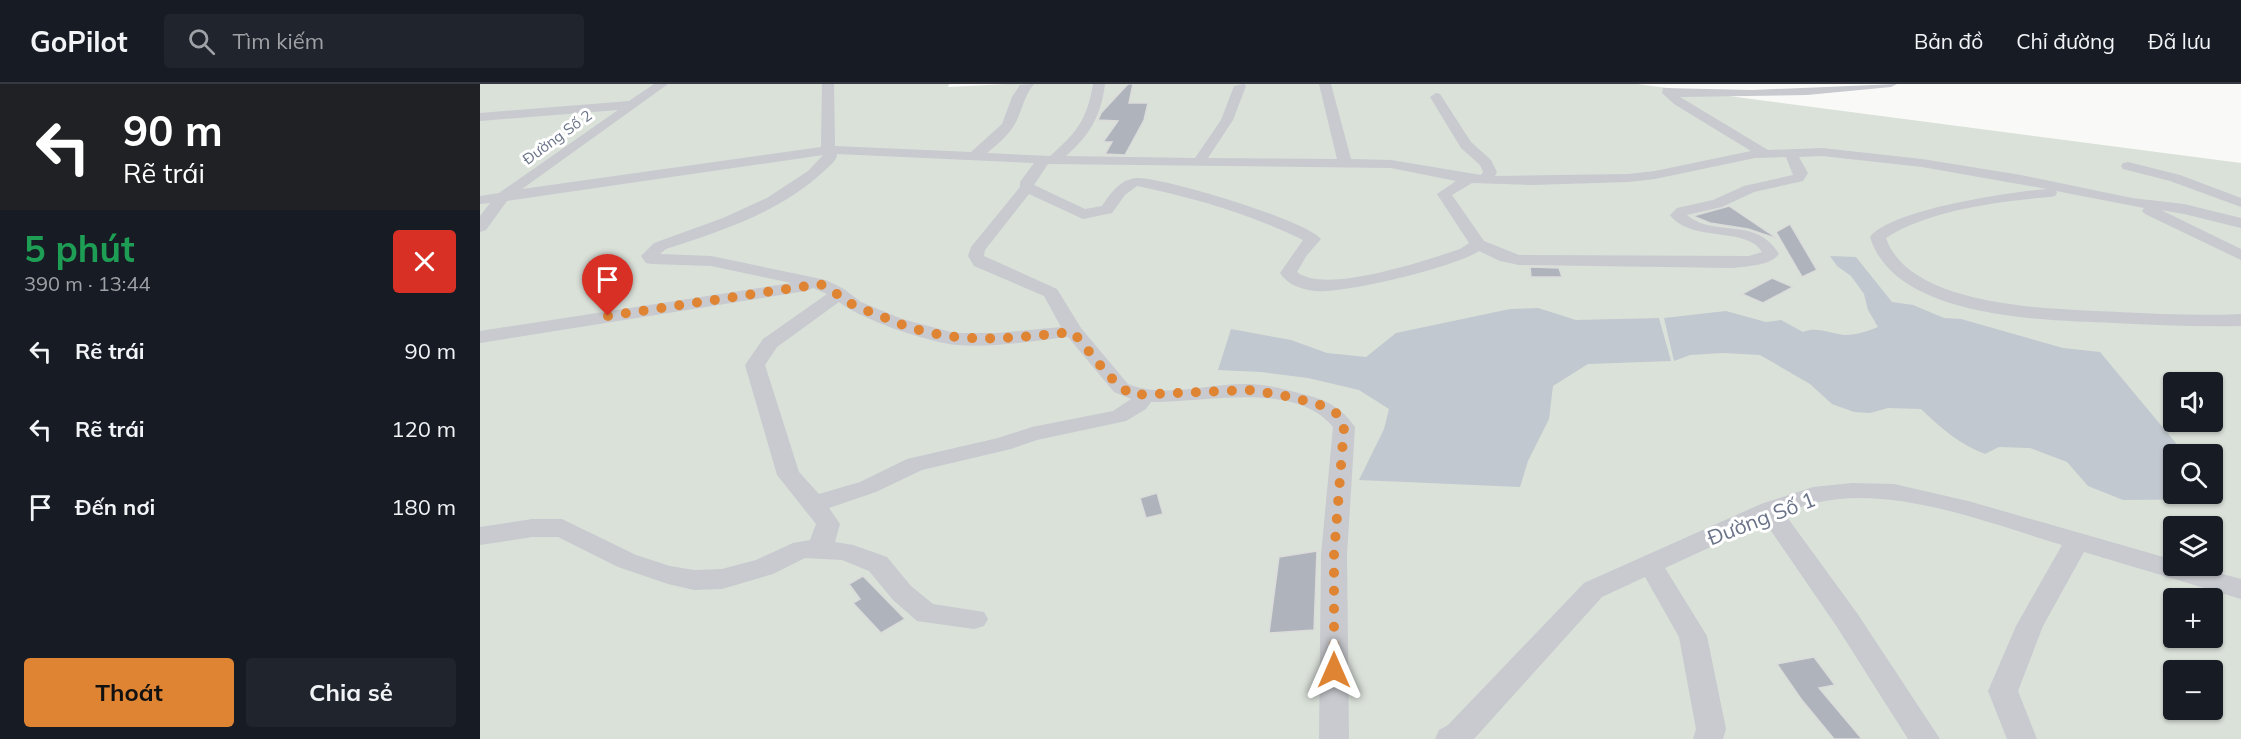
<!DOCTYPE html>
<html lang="vi">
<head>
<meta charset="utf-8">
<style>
	body { margin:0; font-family:Mulish,sans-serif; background:#20242c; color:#f1f3f6; height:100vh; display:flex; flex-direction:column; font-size:22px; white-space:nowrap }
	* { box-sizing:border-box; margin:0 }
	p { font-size:20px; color:#9ea1a6 }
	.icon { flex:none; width:33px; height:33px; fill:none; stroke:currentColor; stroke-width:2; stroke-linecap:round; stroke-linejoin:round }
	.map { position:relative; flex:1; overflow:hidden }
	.sheet { display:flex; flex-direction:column; background:#171b24; width:480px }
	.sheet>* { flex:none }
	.top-card { background:#202124; color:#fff; overflow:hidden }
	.buttons { position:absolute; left:1683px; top:288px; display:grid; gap:12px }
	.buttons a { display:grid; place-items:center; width:60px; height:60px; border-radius:6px; background:#171b24; box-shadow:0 2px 4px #0004; font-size:30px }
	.pin { position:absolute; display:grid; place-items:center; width:51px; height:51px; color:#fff; margin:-62px -26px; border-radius:50% 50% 50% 0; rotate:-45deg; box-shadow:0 0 6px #0007 }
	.pin .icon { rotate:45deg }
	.me { position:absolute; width:66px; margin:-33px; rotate:0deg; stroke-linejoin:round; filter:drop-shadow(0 0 4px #0008) }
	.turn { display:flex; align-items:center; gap:21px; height:126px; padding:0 24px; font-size:27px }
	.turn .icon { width:78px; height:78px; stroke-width:2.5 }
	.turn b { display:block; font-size:42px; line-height:51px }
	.round { display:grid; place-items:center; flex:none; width:63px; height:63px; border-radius:6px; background:#20242c }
	.headline { display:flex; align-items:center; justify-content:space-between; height:102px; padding:0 24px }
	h1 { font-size:36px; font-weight:700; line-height:45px; color:#1e9e55 }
	.primary-button { display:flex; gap:12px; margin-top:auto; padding:12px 24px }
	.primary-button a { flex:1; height:69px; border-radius:6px; background:#df8433; color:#111; font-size:24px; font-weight:700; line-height:69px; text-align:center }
	.primary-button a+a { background:#20242c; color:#f1f3f6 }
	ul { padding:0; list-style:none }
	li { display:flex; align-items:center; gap:18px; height:78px; padding:0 24px }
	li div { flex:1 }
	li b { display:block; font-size:22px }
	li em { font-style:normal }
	header { display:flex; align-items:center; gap:36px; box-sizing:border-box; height:84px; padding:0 30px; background:#171b24; border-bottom:2px solid #363941 }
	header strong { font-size:28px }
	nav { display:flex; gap:33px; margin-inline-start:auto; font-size:21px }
	.search { width:420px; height:54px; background:#20242c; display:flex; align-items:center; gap:15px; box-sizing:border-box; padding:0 21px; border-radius:6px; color:#9ea1a6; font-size:22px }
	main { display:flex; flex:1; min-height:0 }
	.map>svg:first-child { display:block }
	.green { fill:#dae1d9; fill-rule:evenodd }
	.water { fill:#c2c8cf }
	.building { fill:#aeb3bc; stroke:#dbdcda; stroke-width:1.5 }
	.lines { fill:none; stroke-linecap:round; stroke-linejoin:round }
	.minor { fill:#c8cacf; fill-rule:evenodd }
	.route { stroke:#df8433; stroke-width:10; stroke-dasharray:0 18 }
	.labels { text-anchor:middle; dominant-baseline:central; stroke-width:6; stroke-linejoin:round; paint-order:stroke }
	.far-street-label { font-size:15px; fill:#6a7388; stroke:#fff }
	.near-street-label { font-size:21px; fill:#6a7388; stroke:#fff }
</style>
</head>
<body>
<header>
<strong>GoPilot</strong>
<div class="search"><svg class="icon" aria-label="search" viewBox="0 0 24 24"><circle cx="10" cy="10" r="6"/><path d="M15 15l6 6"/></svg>Tìm kiếm</div>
<nav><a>Bản đồ</a><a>Chỉ đường</a><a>Đã lưu</a></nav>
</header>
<main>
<section class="sheet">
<div class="top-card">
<div class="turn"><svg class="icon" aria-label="left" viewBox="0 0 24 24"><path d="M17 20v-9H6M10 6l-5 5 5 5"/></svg><div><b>90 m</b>Rẽ trái</div></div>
</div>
<div class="headline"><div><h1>5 phút</h1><p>390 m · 13:44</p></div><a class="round" style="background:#d93025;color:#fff"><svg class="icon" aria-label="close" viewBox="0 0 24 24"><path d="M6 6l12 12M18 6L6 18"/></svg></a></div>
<ul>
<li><svg class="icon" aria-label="left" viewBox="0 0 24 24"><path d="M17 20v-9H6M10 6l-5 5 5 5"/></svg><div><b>Rẽ trái</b></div><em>90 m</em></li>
<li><svg class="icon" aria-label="left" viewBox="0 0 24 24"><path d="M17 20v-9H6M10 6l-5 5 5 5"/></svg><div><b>Rẽ trái</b></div><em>120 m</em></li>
<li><svg class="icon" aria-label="arrive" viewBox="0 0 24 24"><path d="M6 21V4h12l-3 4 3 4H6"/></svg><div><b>Đến nơi</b></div><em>180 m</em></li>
</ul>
<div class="primary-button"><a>Thoát</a><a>Chia sẻ</a></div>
</section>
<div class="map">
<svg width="1761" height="655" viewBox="0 0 1761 655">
	<rect width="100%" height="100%" fill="#f9faf8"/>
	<path class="green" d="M0,0H469L468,3L527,0H1157L1761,79V655H0ZM1694,298H1732V338H1694ZM1694,370H1732V410H1694ZM1694,442H1732V482H1694ZM1694,514H1732V554H1694ZM1694,586H1732V626H1694Z"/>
	<g class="water">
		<path d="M1350,172L1376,173L1412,218L1433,221L1464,234L1481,235L1583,264L1620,268L1705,370H1694V410H1732L1733,404L1741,415L1643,416L1608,402L1587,378L1550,364L1519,363L1505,370C1479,360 1461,344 1441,325L1408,324L1390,329L1374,328L1352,320L1330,300L1280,271L1243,269L1210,271L1194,277L1184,234L1246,227L1286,238L1301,236L1323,248C1338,242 1350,250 1365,251C1377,251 1388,247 1398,243L1388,226L1384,210L1371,192L1357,182Z"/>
		<polygon points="1058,224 1096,236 1179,234 1191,277 1108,280 1073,302 1069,335 1048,377 1040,403 879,396 904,345 909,325 879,306 828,294 781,288 738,286 751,245 811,256 847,269 886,273 916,249 1030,225"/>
	</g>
	<g class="building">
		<polygon points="648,0 653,0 649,19 668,19 664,36 645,71 625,70 632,58 623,58 638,37 618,36 621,29"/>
		<polygon points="1249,122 1295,153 1295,154 1268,145 1230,139 1213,132"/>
		<polygon points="1310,140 1337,186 1322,193 1296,148"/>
		<polygon points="1050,183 1079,184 1082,193 1051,193"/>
		<polygon points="1292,194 1313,203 1283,219 1262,210"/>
		<polygon points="677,409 683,430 666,434 660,414"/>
		<polygon points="837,467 834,546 789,549 799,473"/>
		<polygon points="383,492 425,535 401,549 373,519 380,515 369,500"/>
		<polygon points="1334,573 1355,601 1339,604 1382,655 1354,655 1321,615 1297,580"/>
	</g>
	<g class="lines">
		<g class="minor">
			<path d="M174,0H188L42,105L341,63L342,0H354L355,62L491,68L522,40L532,13L540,1L554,0C544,12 543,24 536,38C529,51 518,60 507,69L570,72C597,48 607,36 613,0H625C621,32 610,51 586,72L715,74L741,36L754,2L764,0L766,2L753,36L728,74L857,75L839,0H851L871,75L911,76L1001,91L1003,88L1000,81L981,64L950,13L956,9L960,10L991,58L1011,76L1017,88L1015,92L1148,90L1175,87L1271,67L1194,20L1182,9L1183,4L1272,6L1417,0L1411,3L1327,11L1200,13L1288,66L1342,64L1442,75L1541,91L1652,114L1704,120L1761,134V144L1704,130L1681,126L1761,165V176L1665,130L1662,127L1664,124L1576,107L1577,109L1575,112L1570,113C1521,117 1448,126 1406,154C1430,225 1577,225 1638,228C1679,230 1720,232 1761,230V242C1718,243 1676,241 1634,239C1564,236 1415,235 1390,153C1412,125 1531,108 1567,105L1442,83L1342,72L1319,73L1328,89L1323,97L1274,108L1242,123L1207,131C1234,154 1277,132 1299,170C1290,182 1267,182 1253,184L1039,181L1020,177L999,167C975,183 864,210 835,207C820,205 808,201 800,189L823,156C770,130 715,114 657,102L645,111L632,129L603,135L549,110L505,166L504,172L577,205L601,244L648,300C685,315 729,299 767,300C786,300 804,305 822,310C845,315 861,323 875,343L867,471L869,655H839L841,471L853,343C816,296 723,319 671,318L666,325L646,337L557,356L531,365L442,386L396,408L349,424L360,440L355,458L373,461L407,473L431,502L453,520L504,528L508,535L504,542L494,545L437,537L413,516L389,487L362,476L325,474L293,490L242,505L214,506L188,500L138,483L78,453H52L0,461V443L52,435H82L156,471L190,482L214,486L242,485L276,476L313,459L330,456L336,440L297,391L265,281L283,255L347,210L333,204L326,207L0,259V247L311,199L231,182L172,180L166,179L161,172L174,159L243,134L287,114L328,87L343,71L27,117L6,146L0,148V132L10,119L0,120V112L19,109L138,26L0,37V29L149,17ZM357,70L554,79L540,98V103L491,163L488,172L494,182L564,212L581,243L517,249H475L422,235L381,218L364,205L346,196L231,172L180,170L186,165C241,147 300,128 343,88C349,82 357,77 357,70ZM1306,73L1313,91L1264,102L1233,116L1197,124L1190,131C1211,159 1267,142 1282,168L1269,172L1039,171L1004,157L972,111L992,99L1052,101L1148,98L1175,95L1275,74ZM568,80L911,84L976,97L957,110L989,159L980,165C947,176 845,211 817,188L827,171L841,155C826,136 682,93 657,94C640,95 630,110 622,122L605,125L554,101ZM359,218C382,236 448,258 476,261C514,264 551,257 588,253L634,308L651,315L633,327L552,343L518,354L427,375L380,398L339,410L319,388L285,281L297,263Z"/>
			<polygon points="1648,78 1700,91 1761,114 1761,123 1690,97 1643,85 1641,82 1643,79"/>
			<path d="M1372,399L1414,400L1488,417L1694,476V482H1713L1761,495V515L1604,468L1563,542L1538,607L1557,655H1527L1508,607L1536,542L1582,461C1508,439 1413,400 1335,419C1324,421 1314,426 1304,429L1377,529L1460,655H1428L1357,543L1285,438L1185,484L1227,552L1246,645L1243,655H1213L1216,645L1199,553L1165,493L1122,513L994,655H955L959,646L968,641L1104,499L1281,420L1333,403Z"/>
		</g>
	</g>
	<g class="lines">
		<path class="route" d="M128,232L340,200C353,206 363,215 375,222C383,226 392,228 401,232C469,263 521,255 593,248L629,292L651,311L769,306L801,311L838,320L856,329L864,343L854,471V586"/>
	</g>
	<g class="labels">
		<g class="far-street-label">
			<text transform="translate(77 53) rotate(-36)">Đường Số 2</text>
		</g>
		<g class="near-street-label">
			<text transform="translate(1281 434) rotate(-21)">Đường Số 1</text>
		</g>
	</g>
</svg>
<div class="buttons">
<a><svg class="icon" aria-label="sound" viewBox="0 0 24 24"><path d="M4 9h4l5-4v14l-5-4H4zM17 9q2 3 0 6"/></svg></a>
<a><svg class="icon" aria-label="search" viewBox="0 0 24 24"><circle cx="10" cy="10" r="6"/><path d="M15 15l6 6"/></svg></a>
<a><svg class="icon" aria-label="layers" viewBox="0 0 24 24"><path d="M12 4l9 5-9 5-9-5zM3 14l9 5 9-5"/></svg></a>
<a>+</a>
<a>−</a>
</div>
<div class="pin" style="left:128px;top:232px;background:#d93025"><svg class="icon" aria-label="arrive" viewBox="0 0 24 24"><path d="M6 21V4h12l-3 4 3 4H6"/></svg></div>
<svg class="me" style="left:854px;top:586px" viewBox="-20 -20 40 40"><path d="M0-17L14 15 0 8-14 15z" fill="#df8433" stroke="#fff" stroke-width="4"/></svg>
</div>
</main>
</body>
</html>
